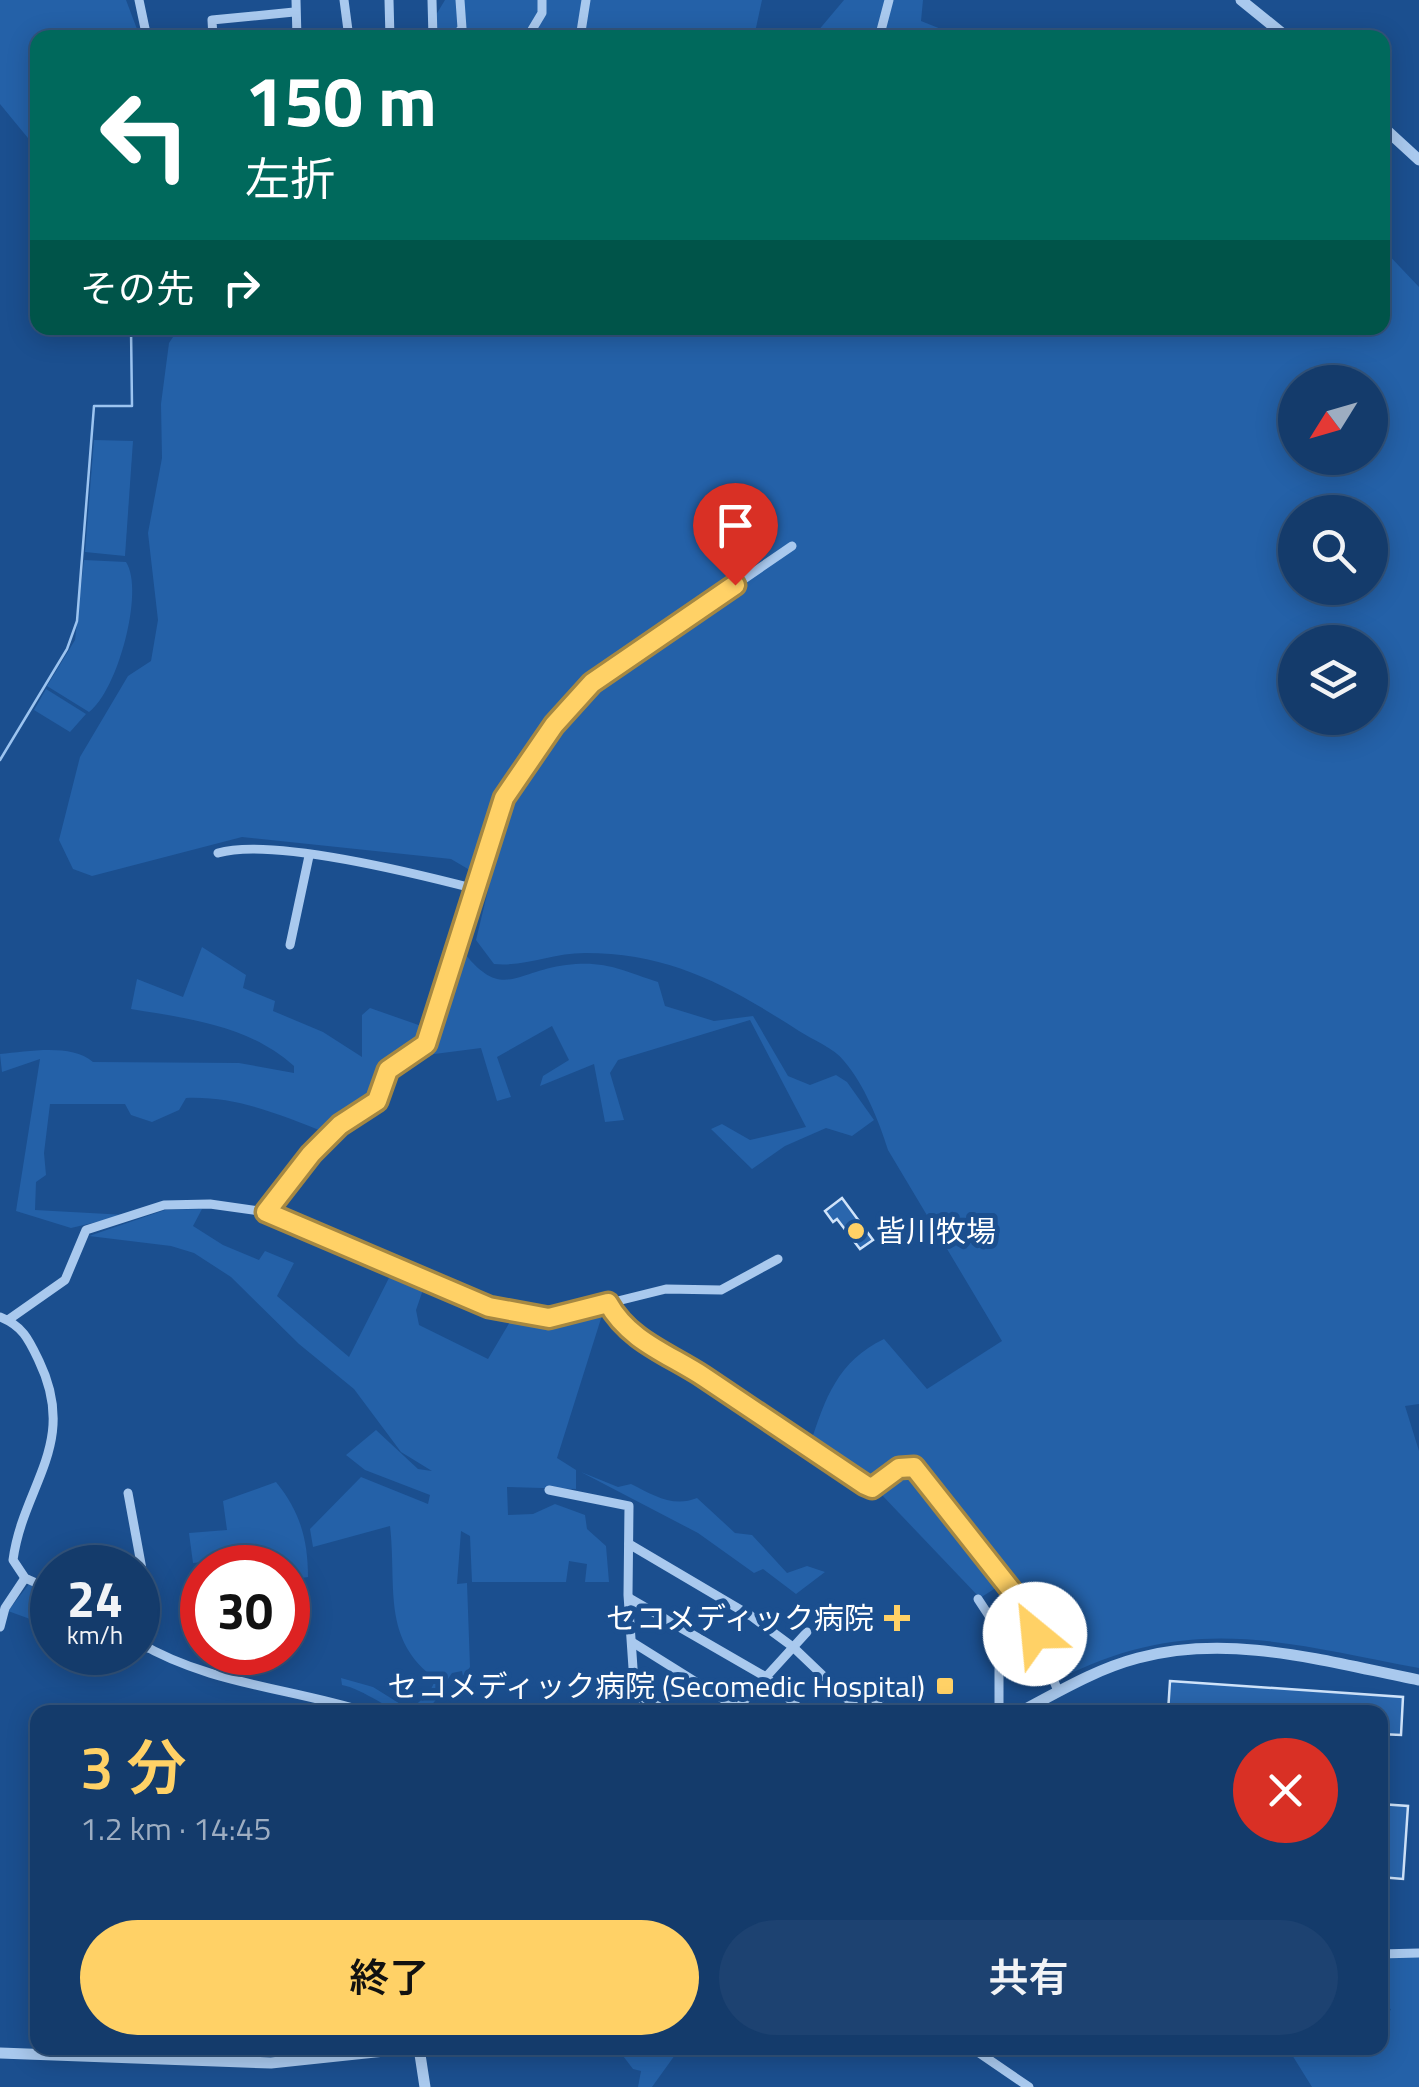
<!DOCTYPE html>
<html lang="ja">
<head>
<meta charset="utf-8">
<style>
	body { margin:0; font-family:"Titillium Web","Noto Sans JP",sans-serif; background:#1d4271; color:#f1f3f6; height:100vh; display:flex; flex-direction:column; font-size:38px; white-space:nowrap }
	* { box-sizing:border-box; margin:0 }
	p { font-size:32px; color:#9dadc1 }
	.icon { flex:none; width:55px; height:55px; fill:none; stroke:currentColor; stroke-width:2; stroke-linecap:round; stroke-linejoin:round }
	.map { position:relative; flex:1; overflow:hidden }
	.side { position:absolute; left:30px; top:1705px; width:1358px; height:350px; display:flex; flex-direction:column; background:#143b6b; border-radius:20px; box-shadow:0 5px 25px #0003,0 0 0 2px #33557e }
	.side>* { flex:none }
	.banner { position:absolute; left:30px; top:30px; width:1360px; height:305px; border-radius:20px; box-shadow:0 5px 25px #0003,0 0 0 2px #33557e; background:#00695c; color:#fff; overflow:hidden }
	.needle { width:65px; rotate:233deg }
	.buttons { position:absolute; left:1278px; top:365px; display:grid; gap:20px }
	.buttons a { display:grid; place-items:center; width:110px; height:110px; border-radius:50%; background:#143b6b; box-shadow:0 5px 25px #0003,0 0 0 2px #33557e; font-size:50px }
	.speed { position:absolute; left:30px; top:1545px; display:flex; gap:20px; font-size:50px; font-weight:700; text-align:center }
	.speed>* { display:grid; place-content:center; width:130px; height:130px; border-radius:50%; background:#143b6b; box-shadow:0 5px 25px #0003,0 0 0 2px #33557e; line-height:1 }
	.speed small { font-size:25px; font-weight:400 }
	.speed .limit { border:15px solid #d22; background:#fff; color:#111 }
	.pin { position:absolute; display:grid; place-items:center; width:85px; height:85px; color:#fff; margin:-102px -42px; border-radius:50% 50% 50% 0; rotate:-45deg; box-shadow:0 0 10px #0007 }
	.pin .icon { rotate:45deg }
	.me { position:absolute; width:110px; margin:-55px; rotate:332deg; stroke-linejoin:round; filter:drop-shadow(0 0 8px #0008) }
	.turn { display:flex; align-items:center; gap:35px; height:210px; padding:0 50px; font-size:45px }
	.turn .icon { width:130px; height:130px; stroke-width:2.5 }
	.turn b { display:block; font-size:70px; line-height:85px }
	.then { display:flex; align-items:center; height:95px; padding:0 50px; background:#0003; gap:20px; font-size:38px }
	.round { display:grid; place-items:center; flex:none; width:105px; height:105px; border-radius:52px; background:#1d4271 }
	.overview { display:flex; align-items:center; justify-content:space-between; height:170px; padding:0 50px }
	h1 { font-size:60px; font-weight:600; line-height:75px; color:#ffd166 }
	.button { display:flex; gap:20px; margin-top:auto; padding:20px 50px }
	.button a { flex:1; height:115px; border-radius:60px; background:#ffd166; color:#111; font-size:40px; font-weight:600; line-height:115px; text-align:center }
	.button a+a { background:#1d4271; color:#f1f3f6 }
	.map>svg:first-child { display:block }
	.green { fill:#2461a8; fill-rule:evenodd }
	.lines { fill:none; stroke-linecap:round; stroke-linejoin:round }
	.stream { stroke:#9cc4f0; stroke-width:2.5 }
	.building { fill:#2a66ad; stroke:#cfe3fa; stroke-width:2.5 }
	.minor { stroke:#a9c9ee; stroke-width:9 }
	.tertiary { stroke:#a9c9ee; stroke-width:11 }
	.route-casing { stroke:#a68842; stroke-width:25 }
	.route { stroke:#ffd166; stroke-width:18 }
	.poi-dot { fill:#ffd166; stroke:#1b4f8f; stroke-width:4 }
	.labels { text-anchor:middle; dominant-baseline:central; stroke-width:10; stroke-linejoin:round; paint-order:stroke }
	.poi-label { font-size:30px; fill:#fff; stroke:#1b4f8f; text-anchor:end }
</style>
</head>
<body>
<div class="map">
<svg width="1419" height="2087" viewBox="0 0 1419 2087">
	<rect width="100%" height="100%" fill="#1b4f8f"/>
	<g class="green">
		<polygon points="0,0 126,0 140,37 38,38 37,149 0,104"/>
		<polygon points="445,0 762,0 754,37 422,38"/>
		<polygon points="844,0 923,0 921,21 961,37 812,38"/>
		<path d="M1383,249L1419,287V1404L1405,1406L1419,1451V1668C1281,1642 1190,1612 1057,1680L1025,1603L914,1460L909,1458L870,1485L810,1445C825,1398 838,1361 884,1339L927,1389L1002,1341L888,1150C879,1121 864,1084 844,1061C834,1048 813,1040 799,1031C729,986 671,953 585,953C552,953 525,967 494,964L476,940L490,882L451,859L242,837L92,876L73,869L59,840L80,757L128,676L151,661L158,620L148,533L162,458L161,404L169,343L179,328H1382ZM1295,382H1370V458H1295ZM1295,512H1370V588H1295ZM1295,642H1370V718H1295Z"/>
		<polygon points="94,440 133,441 125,556 85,552"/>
		<path d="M84,560L126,562C145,591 117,692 89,712L47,686L75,640Z"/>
		<polygon points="46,689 86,714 70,732 34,710"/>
		<path d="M202,947L246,975L243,988L275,1001L273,1011L323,1032L362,1057V1015L370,1008L430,1029L414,1049L383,1069L375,1099L327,1133C280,1115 238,1096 186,1098L179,1110L152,1122L131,1115L125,1104H50L44,1153L46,1175L36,1182L35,1210L126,1215L71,1228L16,1211L40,1059L2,1072L0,1054C28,1052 70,1043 93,1062L239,1063L294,1073V1066C248,1025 190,1019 131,1009L137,979L183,997Z"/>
		<path d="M461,949C502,1002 513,972 566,965C606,960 623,971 658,982L665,1006L714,1021L753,1016L788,1076L810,1085L836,1075L847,1082L874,1120L852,1136L826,1128L785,1146L752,1169L711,1129L722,1124L750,1140L806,1127L750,1020L618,1060L610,1073L624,1120L605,1122L594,1064L540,1086L543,1076L569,1060L552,1026L497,1057L511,1097L497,1101L481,1048L419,1056L436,1031Z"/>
		<path d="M202,1209L193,1226L223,1245L259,1260L265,1251L294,1263L277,1296L349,1357L394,1268L426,1281L416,1310L419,1325L488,1359L514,1315L536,1320L604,1309L557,1458L576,1470V1489L507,1487L508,1515L533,1514L555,1504L585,1515L587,1529L606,1546L609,1582H585L587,1564L569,1561L566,1582H472L470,1536L461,1531L457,1584L467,1583L470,1667L463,1676L462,1671L452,1673C445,1682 442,1692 435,1701C409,1733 372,1690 342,1685L341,1678L373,1687L410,1710L429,1693L436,1679C381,1640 397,1586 390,1526L313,1547L310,1529L361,1477L428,1504L430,1495L365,1470L346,1455L376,1430L418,1469L432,1471L401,1452L354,1389L299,1344L231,1277L194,1253L171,1246L89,1236L165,1210Z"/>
		<polygon points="904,1468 916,1473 1002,1584 980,1598 880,1493 877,1488"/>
		<path d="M581,1472L618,1487L631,1484C653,1495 673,1508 697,1498L735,1533L752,1535L787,1573L807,1566L825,1572L796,1594L763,1569L754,1573L698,1533Z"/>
		<path d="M276,1482C300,1511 308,1540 308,1577L288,1580V1568L245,1567L243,1558L193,1563L189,1533L227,1530L223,1501Z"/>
		<polygon points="29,1584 52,1596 52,1627 8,1611"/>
		<polygon points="1419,1956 1419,2087 1312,2087 1289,2050 1380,2048 1380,2014 1391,2010 1380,1993 1380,1957"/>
		<polygon points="617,2048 680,2048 652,2087 638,2087 641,2071 633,2069"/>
	</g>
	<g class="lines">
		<polyline class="stream" points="0,760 67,649 77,621 94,406 132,406 131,328"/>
	</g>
	<g class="building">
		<polygon points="842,1198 873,1240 860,1249 837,1219 833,1222 825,1211"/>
		<polygon points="1170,1681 1403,1697 1401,1735 1380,1734 1380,1712 1168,1712"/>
		<polygon points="1380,1804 1408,1806 1403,1879 1380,1877"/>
	</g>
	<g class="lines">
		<g class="minor">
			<polyline points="139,0 147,38"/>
			<polyline points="296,0 297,38"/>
			<polyline points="344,0 349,38"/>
			<polyline points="389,0 390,38"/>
			<polyline points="432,0 433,38"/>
			<polyline points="213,38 212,20 294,12"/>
			<polyline points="454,38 462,28 460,0"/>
			<polyline points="527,38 542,13 542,0"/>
			<polyline points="580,38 586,0"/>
			<polyline points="879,38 889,0"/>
			<path d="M218,853C272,837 418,874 476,889"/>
			<polyline points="290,945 309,856"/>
			<polyline points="266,1212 311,1154 340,1125 377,1101 388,1070 425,1044 505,798 559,719 592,683 792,546"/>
			<polyline points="607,1303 616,1318 642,1342 865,1485 872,1488 904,1465 919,1471 1023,1605 1058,1691"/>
			<path d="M0,1317C23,1326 29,1340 39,1361C79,1444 23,1485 13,1560L25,1578L52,1590"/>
			<polyline points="8,1320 65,1280 86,1230 164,1205 210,1204 266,1212 489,1307 549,1318 666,1289 721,1290 778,1259"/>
			<polyline points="549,1490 629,1506 628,1595 636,1712"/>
			<polyline points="128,1493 146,1591 147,1648"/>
			<polyline points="629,1544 751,1616 793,1647 861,1712"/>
			<polyline points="629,1598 766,1677 803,1712"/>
			<polyline points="978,1599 999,1631 999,1712"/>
			<polyline points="0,1627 5,1608 25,1578"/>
			<path d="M138,1642C208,1684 290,1688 366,1712"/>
			<polyline points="632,1642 744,1712"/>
			<polyline points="635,1693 668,1712"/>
			<polyline points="734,1712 807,1632"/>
			<polyline points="864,1712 884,1695"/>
			<polyline points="1380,1954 1419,1953"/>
			<polyline points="972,2048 1029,2087"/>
		</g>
		<g class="tertiary">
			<polyline points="1241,0 1288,38"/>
			<polyline points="1382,126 1419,160"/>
			<path d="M1020,1712C1058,1692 1096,1669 1138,1658C1232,1633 1327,1662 1419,1680"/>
			<polyline points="419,2048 425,2087"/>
			<polyline points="0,2053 271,2063 413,2048"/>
		</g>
	</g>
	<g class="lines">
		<g class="route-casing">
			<path id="route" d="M735,585L592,683L554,725L504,798L426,1044L388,1070L377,1101L340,1125L311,1154L266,1212L489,1307L549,1318L608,1303C629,1341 669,1354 704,1377C757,1413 811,1449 865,1485L872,1488L899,1468L914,1467L1023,1605L1035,1634"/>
		</g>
		<use href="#route" class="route"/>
	</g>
	<g class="poi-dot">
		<circle cx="856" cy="1231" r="10"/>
		<path d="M892 1603h10v10h10v10h-10v10h-10v-10h-10v-10h10z"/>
		<rect x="935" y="1676" width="20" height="20" rx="5"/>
	</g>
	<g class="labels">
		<g class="poi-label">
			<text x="876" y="1231" text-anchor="start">皆川牧場</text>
			<text x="874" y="1618">セコメディック病院</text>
			<text x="925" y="1686">セコメディック病院 (Secomedic Hospital)</text>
		</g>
	</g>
</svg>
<div class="buttons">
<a><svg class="needle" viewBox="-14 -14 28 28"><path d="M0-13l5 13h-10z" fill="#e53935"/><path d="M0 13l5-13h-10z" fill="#9dadc1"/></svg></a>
<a><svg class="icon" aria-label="search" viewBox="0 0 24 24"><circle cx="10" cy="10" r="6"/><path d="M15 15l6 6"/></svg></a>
<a><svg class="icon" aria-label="layers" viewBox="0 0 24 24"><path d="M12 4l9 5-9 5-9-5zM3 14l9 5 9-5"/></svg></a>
</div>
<div class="speed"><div>24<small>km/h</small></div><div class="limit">30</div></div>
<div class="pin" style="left:735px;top:585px;background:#d93025"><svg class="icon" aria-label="arrive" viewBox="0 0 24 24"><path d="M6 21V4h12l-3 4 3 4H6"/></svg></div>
<svg class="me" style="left:1035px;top:1634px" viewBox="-20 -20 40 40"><circle r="19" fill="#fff"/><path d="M0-13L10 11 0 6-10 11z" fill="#ffd166"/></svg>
<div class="banner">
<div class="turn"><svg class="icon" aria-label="left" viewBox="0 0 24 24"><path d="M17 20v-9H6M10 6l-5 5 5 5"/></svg><div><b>150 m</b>左折</div></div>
<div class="then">その先<svg class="icon" aria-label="right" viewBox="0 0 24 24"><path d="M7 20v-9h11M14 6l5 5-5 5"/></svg></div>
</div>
<section class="side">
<div class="overview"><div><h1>3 分</h1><p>1.2 km · 14:45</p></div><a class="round" style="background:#d93025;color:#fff"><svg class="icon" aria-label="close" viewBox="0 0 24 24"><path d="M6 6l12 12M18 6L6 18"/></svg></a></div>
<div class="button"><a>終了</a><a>共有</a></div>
</section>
</div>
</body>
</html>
